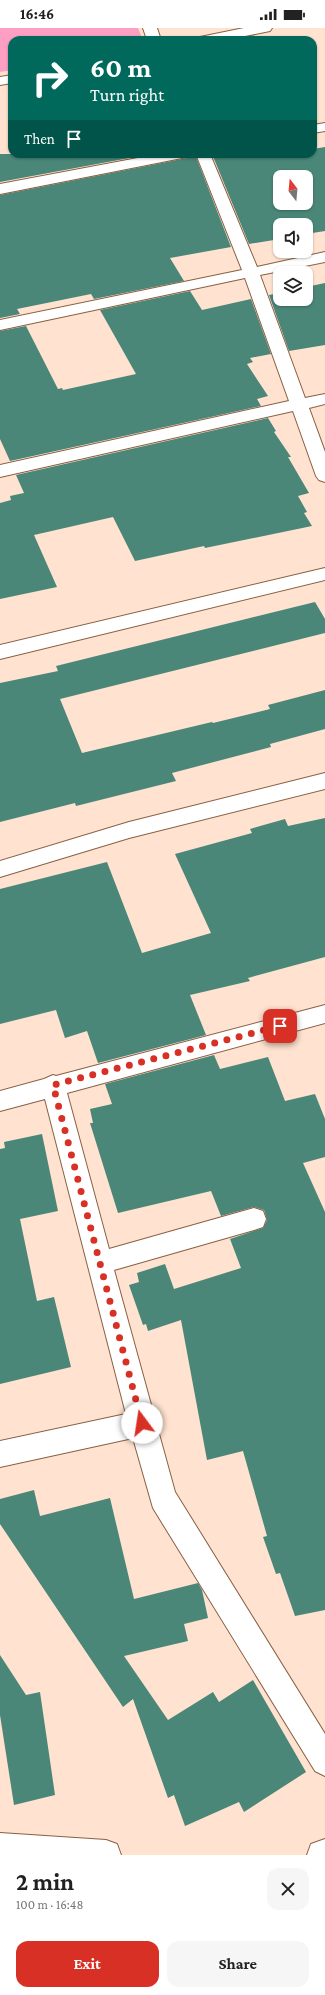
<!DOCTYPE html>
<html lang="en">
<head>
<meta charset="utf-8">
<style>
	body { margin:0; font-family:"Crimson Pro",serif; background:#f6f6f6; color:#222; height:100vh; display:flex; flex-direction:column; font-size:15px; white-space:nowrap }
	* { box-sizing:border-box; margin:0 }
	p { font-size:13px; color:#767676 }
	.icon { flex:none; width:22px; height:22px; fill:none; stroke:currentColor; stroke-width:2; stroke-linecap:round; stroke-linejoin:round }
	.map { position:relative; height:1827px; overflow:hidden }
	.side { display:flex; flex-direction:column; background:#fff; flex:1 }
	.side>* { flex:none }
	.banner { position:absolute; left:8px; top:8px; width:309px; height:122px; border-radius:12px; box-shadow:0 1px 3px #0004; background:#00695c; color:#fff; overflow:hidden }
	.needle { width:26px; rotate:344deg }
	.controls { position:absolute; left:273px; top:142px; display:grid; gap:8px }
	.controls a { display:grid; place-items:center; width:40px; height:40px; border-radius:8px; background:#fff; box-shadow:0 1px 3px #0004; font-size:20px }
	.pin { position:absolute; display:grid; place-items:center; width:34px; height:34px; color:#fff; margin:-17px; border-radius:8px; box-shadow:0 2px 6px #0006 }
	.me { position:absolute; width:44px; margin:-22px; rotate:346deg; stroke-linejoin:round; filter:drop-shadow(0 0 3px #0008) }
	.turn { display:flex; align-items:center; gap:14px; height:84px; padding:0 16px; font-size:18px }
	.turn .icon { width:52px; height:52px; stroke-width:2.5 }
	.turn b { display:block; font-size:28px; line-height:34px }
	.then { display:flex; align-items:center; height:38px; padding:0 16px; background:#0003; gap:8px; font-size:15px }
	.round { display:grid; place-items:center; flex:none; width:42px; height:42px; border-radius:12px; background:#f6f6f6 }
	.overview { display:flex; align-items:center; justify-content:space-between; height:68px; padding:0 16px }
	h1 { font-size:24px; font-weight:700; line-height:30px }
	.primary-button { display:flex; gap:8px; margin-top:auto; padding:8px 16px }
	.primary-button a { flex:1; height:46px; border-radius:12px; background:#d93025; color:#fff; font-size:16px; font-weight:700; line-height:46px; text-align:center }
	.primary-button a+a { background:#f6f6f6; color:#222 }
	.status { display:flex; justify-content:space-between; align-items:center; height:28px; padding:0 20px; background:#fff; direction:ltr }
	.status svg { height:11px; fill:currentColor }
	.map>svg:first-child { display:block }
	.green { fill:#fc9fc2 }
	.building { fill:#4a8778; fill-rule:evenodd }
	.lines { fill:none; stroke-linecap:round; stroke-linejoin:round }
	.minor-casing { stroke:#896043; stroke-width:2 }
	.minor { fill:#fff; fill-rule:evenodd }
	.route { stroke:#d93025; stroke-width:7; stroke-dasharray:0 12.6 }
</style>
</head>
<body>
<div class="status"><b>16:46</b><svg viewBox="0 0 49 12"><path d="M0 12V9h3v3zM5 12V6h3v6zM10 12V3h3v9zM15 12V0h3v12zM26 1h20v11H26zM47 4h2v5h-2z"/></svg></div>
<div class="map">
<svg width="325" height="1827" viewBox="0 0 325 1827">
	<rect width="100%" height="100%" fill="#ffe2cf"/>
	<polygon class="green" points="0,0 138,0 143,12 12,12 12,42 0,44"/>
	<g class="building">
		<path d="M325,119V203L306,206V197H280V211L249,216L212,126H241L243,130L260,127L262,130L285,126H313V121ZM280,149H306V175H280Z"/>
		<polygon points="0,126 151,126 0,154"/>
		<polygon points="190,126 195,126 231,219 170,230 184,253 94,271 91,266 17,281 20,286 0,290 0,167 187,130"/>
		<polygon points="325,255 325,317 289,323 269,267 280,265 280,271 306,271 306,259"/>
		<polygon points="190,263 202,282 251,271 271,326 250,330 253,334 247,336 268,368 257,371 261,378 10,433 0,411 0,303 26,298 58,361 62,360 63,362 136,346 100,282"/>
		<polygon points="268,390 276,403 274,404 291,429 288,429 309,465 298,468 307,484 304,485 312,498 205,520 204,518 135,533 113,489 34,507 57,559 0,571 0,475 11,472 10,468 24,465 16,447"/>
		<polygon points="315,574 325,591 325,605 60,671 82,725 212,694 213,695 270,681 268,677 325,662 325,701 270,716 271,719 172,745 176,753 76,778 75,775 0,794 0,655 58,643 56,638"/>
		<polygon points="325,790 325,929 248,950 250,953 190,967 206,1007 98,1035 87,1003 65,1010 56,982 0,996 0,861 107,834 142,925 211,905 175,826 252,805 250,801 285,791 288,798"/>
		<polygon points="214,1027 220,1041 268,1029 285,1073 315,1066 325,1091 325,1129 303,1135 325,1184 325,1582 295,1588 280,1545 276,1546 263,1509 267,1508 243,1423 207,1432 181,1292 148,1303 146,1296 143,1297 129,1257 139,1254 137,1245 165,1236 174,1261 241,1240 230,1211 263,1200 267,1192 264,1182 254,1179 221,1188 211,1163 118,1185 90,1095 93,1095 90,1081 112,1076 105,1056"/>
		<polygon points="42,1106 58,1183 20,1191 37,1273 54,1269 71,1339 0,1356 0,1121 5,1120 4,1114"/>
		<polygon points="34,1462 40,1488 110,1470 134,1571 198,1555 202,1562 208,1590 184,1596 188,1613 124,1628 168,1692 213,1664 219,1674 253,1652 306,1744 244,1784 239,1774 185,1798 174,1767 168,1770 133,1671 123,1679 0,1496 0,1471"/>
		<polygon points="0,1627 26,1667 40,1664 55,1767 14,1777 0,1687"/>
	</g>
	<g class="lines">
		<g class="minor-casing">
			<g id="minor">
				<polygon points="143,0 157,0 161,12 147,12"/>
				<polygon points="244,0 272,0 270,3 226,12 198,12 200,9"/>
				<polygon points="12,47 12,55 0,57 0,49"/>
				<polygon points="325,95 325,103 313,105 313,97"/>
				<polygon points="159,126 189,126 187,129 182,130 0,166 0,156"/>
				<polygon points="196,126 210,126 257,239 325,224 325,234 260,247 305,370 325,366 325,376 309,380 325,424 325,454 319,452 316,448 293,383 0,449 0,437 289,373 245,250 0,302 0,292 242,242"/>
				<polygon points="325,540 325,552 0,631 0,617"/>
				<polygon points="325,745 325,761 129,810 0,849 0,833 129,794"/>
				<polygon points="325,977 325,995 67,1065 109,1221 254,1180 263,1183 266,1191 263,1199 254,1202 114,1242 175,1464 325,1706 325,1748 315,1743 153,1480 133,1410 0,1439 0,1413 126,1386 45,1071 0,1083 0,1063 44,1051 53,1047 56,1048"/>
				<polygon points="0,1805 106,1812 117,1816 121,1827 0,1827"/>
				<polygon points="325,1811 325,1827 307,1827 311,1816"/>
			</g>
		</g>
		<use href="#minor" class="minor"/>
	</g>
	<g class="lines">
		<polyline class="route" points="142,1395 53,1057 280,998"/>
	</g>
</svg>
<div class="controls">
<a><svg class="needle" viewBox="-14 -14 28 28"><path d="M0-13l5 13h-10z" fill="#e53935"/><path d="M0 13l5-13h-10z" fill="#767676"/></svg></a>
<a><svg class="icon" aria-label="sound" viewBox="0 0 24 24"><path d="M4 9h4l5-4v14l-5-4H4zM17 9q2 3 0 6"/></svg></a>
<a><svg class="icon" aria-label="layers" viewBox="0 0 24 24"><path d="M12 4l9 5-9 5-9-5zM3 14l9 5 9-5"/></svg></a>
</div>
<div class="pin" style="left:280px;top:998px;background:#d93025"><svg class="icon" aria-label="arrive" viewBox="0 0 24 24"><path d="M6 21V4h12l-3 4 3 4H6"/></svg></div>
<svg class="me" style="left:142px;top:1395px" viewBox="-20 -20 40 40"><circle r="19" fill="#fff"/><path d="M0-13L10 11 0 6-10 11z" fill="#d93025"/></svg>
<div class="banner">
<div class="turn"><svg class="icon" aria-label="right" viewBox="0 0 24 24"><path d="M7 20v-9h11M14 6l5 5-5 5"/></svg><div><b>60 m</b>Turn right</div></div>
<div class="then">Then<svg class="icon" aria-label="arrive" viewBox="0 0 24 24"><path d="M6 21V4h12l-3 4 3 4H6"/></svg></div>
</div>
</div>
<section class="side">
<div class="overview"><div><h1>2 min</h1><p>100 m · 16:48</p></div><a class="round"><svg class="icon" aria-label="close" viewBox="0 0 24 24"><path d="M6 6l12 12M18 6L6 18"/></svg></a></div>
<div class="primary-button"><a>Exit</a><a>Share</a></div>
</section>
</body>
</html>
